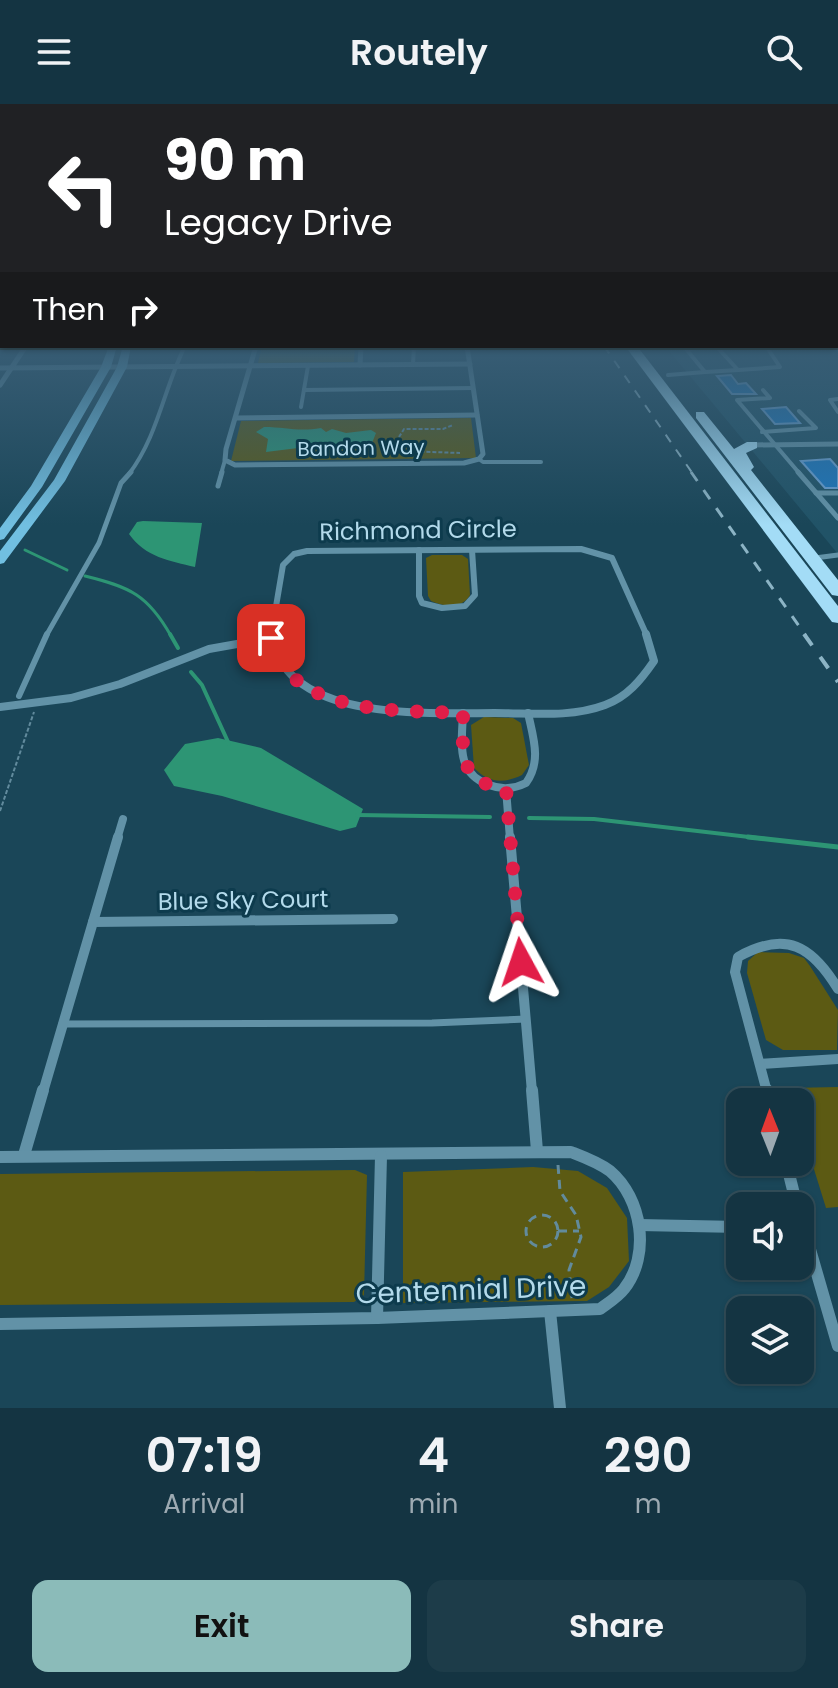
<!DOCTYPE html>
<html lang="en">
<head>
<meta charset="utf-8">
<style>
	body { margin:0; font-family:Poppins,sans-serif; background:#1d3c49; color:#f1f3f6; height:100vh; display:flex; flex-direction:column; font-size:30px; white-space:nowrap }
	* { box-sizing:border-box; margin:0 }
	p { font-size:26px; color:#9daab2 }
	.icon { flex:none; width:44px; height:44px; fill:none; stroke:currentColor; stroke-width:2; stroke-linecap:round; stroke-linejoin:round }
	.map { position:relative; height:1304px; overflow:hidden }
	.drawer { display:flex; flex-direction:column; background:#143442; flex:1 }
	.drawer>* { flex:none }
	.hud { position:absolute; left:0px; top:0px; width:838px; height:244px; box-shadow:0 2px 6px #0004,0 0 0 2px #334f5b; background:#202124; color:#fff; overflow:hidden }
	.needle { width:52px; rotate:359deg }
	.buttons { position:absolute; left:726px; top:984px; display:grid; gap:16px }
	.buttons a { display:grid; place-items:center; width:88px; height:88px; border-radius:16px; background:#143442; box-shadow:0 2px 6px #0004,0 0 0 2px #334f5b; font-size:40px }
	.pin { position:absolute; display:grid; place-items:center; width:68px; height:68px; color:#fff; margin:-34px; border-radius:16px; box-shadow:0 4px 12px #0006 }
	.me { position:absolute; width:88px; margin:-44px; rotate:355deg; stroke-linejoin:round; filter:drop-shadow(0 0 6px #0008) }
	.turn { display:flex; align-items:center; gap:28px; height:168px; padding:0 32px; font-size:36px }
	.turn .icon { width:104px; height:104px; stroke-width:2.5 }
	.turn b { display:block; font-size:56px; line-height:68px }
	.then { display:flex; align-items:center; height:76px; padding:0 32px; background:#0003; gap:16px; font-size:30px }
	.eta { display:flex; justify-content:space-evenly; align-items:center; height:136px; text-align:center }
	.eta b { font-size:48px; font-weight:600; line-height:56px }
	.button { display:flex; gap:16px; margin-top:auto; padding:16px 32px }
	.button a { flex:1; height:92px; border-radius:16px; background:#8bbbb9; color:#111; font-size:32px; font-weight:600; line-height:92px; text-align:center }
	.button a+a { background:#1d3c49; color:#f1f3f6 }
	header { display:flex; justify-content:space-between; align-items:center; height:104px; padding:0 32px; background:#143442; font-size:36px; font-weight:600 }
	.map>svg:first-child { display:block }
	.built { fill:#215367 }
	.green { fill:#5c5a13 }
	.water { fill:#2d9574 }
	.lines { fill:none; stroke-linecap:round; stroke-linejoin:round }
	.stream-far2 { stroke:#2d9574; stroke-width:3 }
	.stream-far1 { stroke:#2d9574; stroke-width:4 }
	.stream { stroke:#2d9574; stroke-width:5 }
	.building { fill:#1e77bc; stroke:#689fd1; stroke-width:2 }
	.path-far1 { stroke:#628b9d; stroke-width:2; stroke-dasharray:4 2; stroke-linecap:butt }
	.path { stroke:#628b9d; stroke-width:3; stroke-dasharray:9 6; stroke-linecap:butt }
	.lane-far3 { stroke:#6292a7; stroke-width:4 }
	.lane-far2 { stroke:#6292a7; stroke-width:5 }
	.lane-far1 { stroke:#6292a7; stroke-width:6 }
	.lane { stroke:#6292a7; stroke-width:7 }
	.street-far4 { stroke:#6292a7; stroke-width:5 }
	.street-far3 { stroke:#6292a7; stroke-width:6 }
	.street-far2 { stroke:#6292a7; stroke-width:8 }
	.street-far1 { stroke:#6292a7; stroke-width:10 }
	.street { stroke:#6292a7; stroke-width:12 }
	.secondary { fill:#71bfe1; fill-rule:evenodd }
	.primary { fill:#a3dcf6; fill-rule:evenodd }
	.rail-far2 { stroke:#8cb4c5; stroke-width:2; stroke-dasharray:9 9; stroke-linecap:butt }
	.rail-far1 { stroke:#8cb4c5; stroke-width:3; stroke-dasharray:11 11; stroke-linecap:butt }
	.rail { stroke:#8cb4c5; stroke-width:4; stroke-dasharray:14 14; stroke-linecap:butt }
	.route { stroke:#e11d48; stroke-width:14; stroke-dasharray:0 25.2 }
	.labels { text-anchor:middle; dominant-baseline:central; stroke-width:6; stroke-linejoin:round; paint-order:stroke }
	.far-street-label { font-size:20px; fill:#b3daeb; stroke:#0d3b4d }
	.street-label { font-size:24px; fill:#b3daeb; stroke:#0d3b4d }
	.near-street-label { font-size:28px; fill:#b3daeb; stroke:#0d3b4d }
</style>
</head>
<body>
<header><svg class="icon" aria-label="menu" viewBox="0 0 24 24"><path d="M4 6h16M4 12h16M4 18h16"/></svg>Routely<svg class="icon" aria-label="search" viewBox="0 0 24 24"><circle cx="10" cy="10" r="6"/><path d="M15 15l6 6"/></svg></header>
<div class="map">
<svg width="838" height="1304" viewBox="0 0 838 1304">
	<rect width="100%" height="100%" fill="#1a4658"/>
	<polygon class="built" points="836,239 838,239 838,450 665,242 836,242"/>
	<g class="green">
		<polygon points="262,242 355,242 354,258 258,259"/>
		<polygon points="471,314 476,354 231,357 241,317"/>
		<path d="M432,451H462L468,455L470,491C462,505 444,503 431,497L428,492L426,454Z"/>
		<path d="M484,613L513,614L521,619L529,661L522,671C503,680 489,679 474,664L471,621Z"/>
		<polygon points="758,848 789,849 804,854 810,862 838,906 837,946 783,946 766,936 747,869 748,857"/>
		<polygon points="838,983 838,1103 826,1104 800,1020 800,998 793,998 789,984"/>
		<polygon points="533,1063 578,1067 607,1084 627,1114 629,1157 609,1183 587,1197 403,1199 403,1068"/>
		<polygon points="355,1066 367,1071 364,1191 354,1198 0,1201 0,1070"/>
	</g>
	<g class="water">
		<path d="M264,323C286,323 298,328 321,324L326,328L332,325L346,329L371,326L376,329L370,344L331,346L314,342L266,348L268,335L256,328Z"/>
		<path d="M143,417L202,419L195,463C170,457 145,453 129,430L137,418Z"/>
		<polygon points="218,634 261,644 363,705 356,723 340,727 222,692 174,682 164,666 185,640"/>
	</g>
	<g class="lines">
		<g class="stream-far2">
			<polyline points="25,446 67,466"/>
			<path d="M85,472C130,483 148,491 171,532"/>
		</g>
		<g class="stream-far1">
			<polyline points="170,530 178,544"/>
			<polyline points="191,568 202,581 229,640"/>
			<polyline points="357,711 490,713"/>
			<polyline points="529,714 594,715 766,735"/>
		</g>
		<polyline class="stream" points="748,733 838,743"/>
	</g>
	<g class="building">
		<polygon points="731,271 738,280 746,279 756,290 732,290 717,272"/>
		<polygon points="786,303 800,319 775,320 762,305"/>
		<polygon points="830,355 838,364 838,384 825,384 801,357"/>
	</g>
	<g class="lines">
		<g class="path-far1">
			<polyline points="399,333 404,325 443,325 453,321"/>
			<polyline points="400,340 405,347 460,349"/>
			<polyline points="0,707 34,608"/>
		</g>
		<g class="path">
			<polyline points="558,1061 560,1087 576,1111 581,1133 569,1166 572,1194"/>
			<circle cx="542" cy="1127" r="16"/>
			<polyline points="558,1127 579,1127"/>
		</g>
		<g class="lane-far3">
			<polygon points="716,242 738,266 705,268 686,245"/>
			<polyline points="413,261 414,242"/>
			<polyline points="738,266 780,263 766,242"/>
			<polyline points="668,271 705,268"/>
			<polyline points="304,286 473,284"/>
			<polyline points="763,286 770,294 737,296 800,370"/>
			<polyline points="838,295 830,296 838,308"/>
			<polyline points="301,303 308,262"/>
			<polyline points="762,328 816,324 799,307"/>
			<polyline points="479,355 483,358 541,358"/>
			<path d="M129,370C158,332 164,284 185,242"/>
			<polyline points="221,370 225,356"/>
		</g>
		<g class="lane-far2">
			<polyline points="798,368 838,414"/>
			<polyline points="218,382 222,368"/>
			<polyline points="816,389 838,389"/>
			<polyline points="815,454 838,451"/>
			<polyline points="46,532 99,439 121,379 131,368"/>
		</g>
		<polyline class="lane-far1" points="19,592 47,530"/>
		<polyline class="lane" points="62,920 432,919 526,915"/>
		<g class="street-far4">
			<polyline points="256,242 226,345 225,356 235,361 464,359 479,355 483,350 467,242"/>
			<polyline points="360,261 361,242"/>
			<polyline points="0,264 470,260"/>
			<polyline points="0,281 26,242"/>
			<polyline points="236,314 477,311"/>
			<polyline points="752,341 838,340"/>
		</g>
		<g class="street-far3">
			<polyline points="419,446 419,492 422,499 442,504 465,502 475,491 472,446"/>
			<polyline points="271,532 283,461 294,450 307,447 581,445 612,454 647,532"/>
		</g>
		<g class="street-far2">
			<path d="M272,530C272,538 276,545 279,553C309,617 436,609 495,609C532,609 570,614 605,601C627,593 641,576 654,557L646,530"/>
			<polyline points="0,603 71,594 120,580 209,545 271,534"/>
			<path d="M463,609C462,638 455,669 489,681C502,686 514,685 526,679C542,657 533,633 528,609"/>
			<polyline points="506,685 510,735"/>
			<polyline points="117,735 123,715"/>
		</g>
		<g class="street-far1">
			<polyline points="510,733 532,988"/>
			<polyline points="93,818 393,815"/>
			<polyline points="760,960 838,955"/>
			<polyline points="43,988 118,733"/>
			<path d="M767,988L735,868L738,853C786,826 812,842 838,885"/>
		</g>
		<g class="street">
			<polyline points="532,986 537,1047"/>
			<polyline points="767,986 770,998"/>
			<polyline points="24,1051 43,986"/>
			<path d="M0,1053L571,1048C584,1053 598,1058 610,1067C642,1094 651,1151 624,1185C618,1193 608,1199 600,1205L377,1214L0,1220"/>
			<polyline points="786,1058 797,1102"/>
			<polyline points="800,1111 838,1242"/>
			<polyline points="639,1121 740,1123"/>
			<polyline points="550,1207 560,1304"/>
			<polyline points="377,1214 381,1052"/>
		</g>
		<g class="secondary">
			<polygon points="109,242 117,242 111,263 42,383 4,435 0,436 0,424 31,382 101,263"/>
			<polygon points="123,242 131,242 127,263 65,377 4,459 0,460 0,447 54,376 117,263"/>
		</g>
		<g class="primary">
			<polygon points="625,242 637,242 838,502 838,519 832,518"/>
			<polygon points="696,308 704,308 734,345 747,338 757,338 757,344 746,349 754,363 751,366 838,476 838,492 832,491 696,314"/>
		</g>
		<polyline class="rail-far2" points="604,242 693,370"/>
		<polyline class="rail-far1" points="691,368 806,532"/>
		<polyline class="rail" points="804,530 838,578"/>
	</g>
	<linearGradient id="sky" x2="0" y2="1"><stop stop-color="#0e2630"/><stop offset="0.57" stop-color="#385d75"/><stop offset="1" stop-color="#385d75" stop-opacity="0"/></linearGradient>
	<rect width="838" height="421" fill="url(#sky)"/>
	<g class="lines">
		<path class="route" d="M271,534C288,613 403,606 463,609C463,649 457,678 506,685L521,858"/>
	</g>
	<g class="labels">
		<g class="far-street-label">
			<text transform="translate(361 344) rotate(-1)">Bandon Way</text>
		</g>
		<g class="street-label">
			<text transform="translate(418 426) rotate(-1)">Richmond Circle</text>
			<text transform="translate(243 796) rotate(-1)">Blue Sky Court</text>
		</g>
		<g class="near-street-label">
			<text transform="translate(471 1186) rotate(-2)">Centennial Drive</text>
		</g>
	</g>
</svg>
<div class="buttons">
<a><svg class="needle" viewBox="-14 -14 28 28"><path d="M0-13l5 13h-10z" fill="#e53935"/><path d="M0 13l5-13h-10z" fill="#9daab2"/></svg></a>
<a><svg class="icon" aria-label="sound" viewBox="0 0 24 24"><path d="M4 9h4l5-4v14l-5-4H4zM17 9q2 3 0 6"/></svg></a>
<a><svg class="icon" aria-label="layers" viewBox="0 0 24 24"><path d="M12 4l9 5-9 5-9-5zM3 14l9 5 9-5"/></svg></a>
</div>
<div class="pin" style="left:271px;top:534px;background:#d93025"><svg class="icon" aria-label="arrive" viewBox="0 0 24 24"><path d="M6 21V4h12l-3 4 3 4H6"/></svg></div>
<svg class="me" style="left:521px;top:858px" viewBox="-20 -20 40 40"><path d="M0-17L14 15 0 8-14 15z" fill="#e11d48" stroke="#fff" stroke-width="4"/></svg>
<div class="hud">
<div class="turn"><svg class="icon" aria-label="left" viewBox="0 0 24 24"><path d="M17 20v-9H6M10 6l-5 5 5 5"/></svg><div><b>90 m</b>Legacy Drive</div></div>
<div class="then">Then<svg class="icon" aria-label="right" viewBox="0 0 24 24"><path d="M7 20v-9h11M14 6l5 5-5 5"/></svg></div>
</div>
</div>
<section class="drawer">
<div class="eta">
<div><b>07:19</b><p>Arrival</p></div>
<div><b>4</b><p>min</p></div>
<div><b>290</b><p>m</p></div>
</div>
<div class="button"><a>Exit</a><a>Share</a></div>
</section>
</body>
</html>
